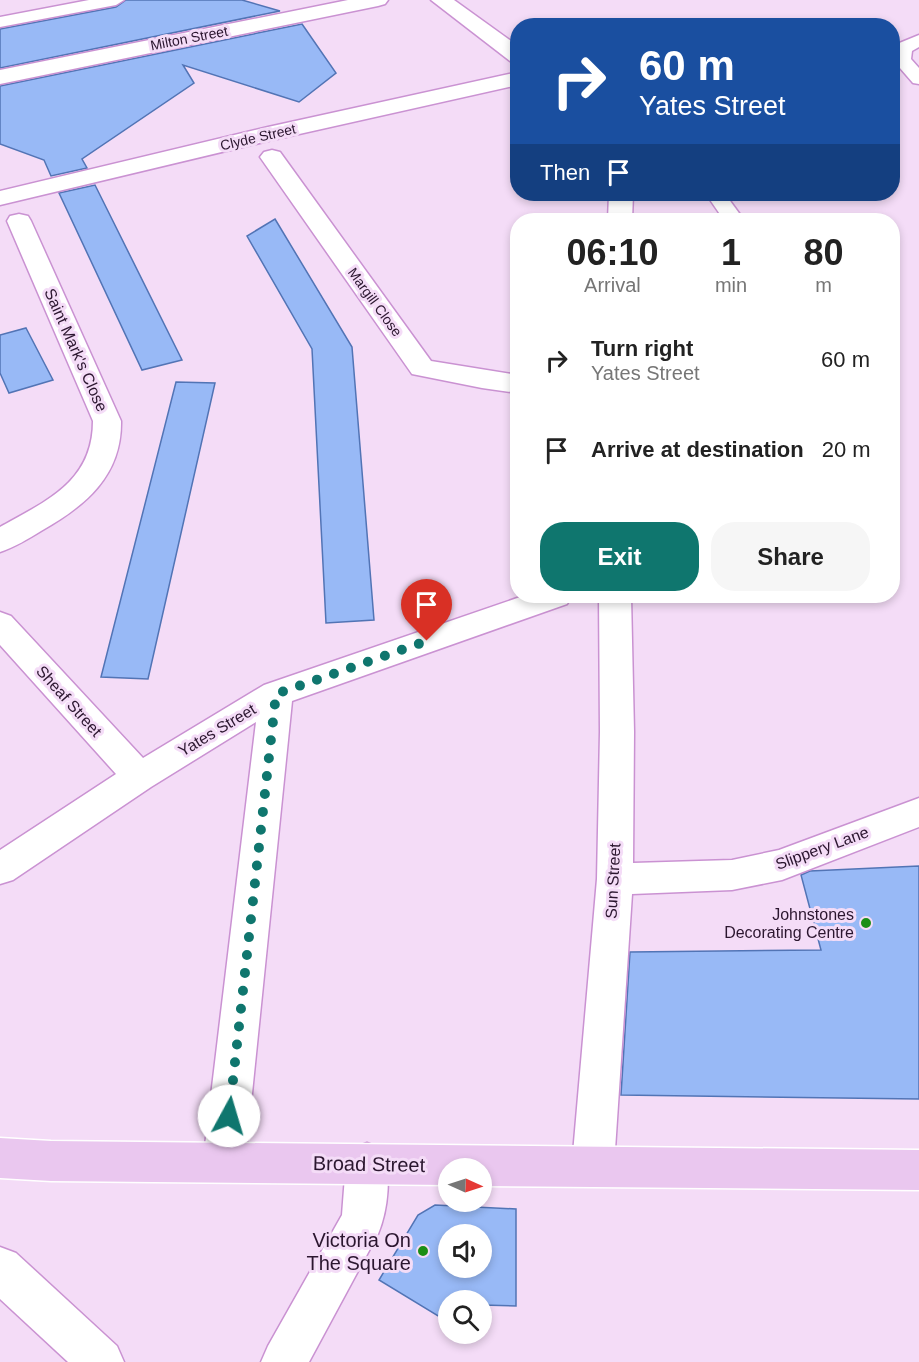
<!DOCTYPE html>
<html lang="en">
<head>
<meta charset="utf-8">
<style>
	body { margin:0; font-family:Arial,sans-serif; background:#f6f6f6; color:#222; height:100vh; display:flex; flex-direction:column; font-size:22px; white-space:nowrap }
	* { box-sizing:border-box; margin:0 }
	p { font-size:20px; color:#767676 }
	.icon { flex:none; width:33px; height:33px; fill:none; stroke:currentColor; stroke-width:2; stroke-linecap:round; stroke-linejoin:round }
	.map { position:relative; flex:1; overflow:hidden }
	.details { position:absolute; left:510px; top:213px; width:390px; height:390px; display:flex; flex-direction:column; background:#fff; border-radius:24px; box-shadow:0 3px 9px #0003 }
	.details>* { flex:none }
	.banner { position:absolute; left:510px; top:18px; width:390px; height:183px; border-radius:24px; box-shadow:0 3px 9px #0003; background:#1a4fa0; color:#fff; overflow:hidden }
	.needle { width:39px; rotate:93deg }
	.fabs { position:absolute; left:438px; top:1158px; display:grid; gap:12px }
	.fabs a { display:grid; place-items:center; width:54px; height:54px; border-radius:50%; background:#fff; box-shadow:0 3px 9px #0003; font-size:30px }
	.pin { position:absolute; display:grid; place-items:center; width:51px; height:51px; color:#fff; margin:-62px -26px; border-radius:50% 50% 50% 0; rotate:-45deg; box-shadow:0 0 6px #0007 }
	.pin .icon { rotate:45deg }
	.me { position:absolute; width:66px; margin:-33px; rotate:6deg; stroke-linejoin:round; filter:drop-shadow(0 0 4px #0008) }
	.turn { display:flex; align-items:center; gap:21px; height:126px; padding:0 30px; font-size:27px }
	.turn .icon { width:78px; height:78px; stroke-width:2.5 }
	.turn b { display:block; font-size:42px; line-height:51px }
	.then { display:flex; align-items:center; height:57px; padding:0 30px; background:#0003; gap:12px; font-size:22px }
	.eta { display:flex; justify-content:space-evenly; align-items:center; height:102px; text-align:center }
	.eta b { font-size:36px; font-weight:700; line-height:42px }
	.action { display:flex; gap:12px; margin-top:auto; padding:12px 30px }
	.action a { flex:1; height:69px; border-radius:24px; background:#0f766e; color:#fff; font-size:24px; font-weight:700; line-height:69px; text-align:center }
	.action a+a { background:#f6f6f6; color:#222 }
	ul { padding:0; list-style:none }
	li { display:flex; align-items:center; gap:18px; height:90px; padding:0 30px }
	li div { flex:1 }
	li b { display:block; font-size:22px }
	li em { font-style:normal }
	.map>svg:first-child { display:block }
	.building { fill:#98b9f6; stroke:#5274b5; stroke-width:1.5; fill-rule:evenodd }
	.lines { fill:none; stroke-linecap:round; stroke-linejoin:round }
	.service-casing { stroke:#ca92d2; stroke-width:3 }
	.minor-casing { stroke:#ca92d2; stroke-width:3 }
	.primary-casing { stroke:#fff; stroke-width:3 }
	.service { fill:#fff; fill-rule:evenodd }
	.minor { fill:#fff; fill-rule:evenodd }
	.primary { fill:#eac7ef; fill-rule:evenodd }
	.route { stroke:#0f766e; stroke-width:10; stroke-dasharray:0 18 }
	.poi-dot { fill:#1b8e15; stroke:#f4dcf7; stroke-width:2 }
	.labels { text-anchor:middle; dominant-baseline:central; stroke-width:6; stroke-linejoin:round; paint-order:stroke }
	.far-street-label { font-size:14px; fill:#2b162f; stroke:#f4dcf7 }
	.street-label { font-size:16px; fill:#2b162f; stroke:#f4dcf7 }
	.poi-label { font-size:16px; fill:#2b162f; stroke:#f4dcf7; text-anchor:end }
	.near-street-label { font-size:20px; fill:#2b162f; stroke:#f4dcf7 }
	.near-poi-label { font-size:20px; fill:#2b162f; stroke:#f4dcf7; text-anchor:end }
</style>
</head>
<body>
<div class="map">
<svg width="919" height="1362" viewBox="0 0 919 1362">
	<rect width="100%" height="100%" fill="#f4dcf7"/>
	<g class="building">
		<polygon points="126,0 242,0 280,11 0,68 0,29 116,7"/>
		<polygon points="302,24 336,73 299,102 183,65 194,83 82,159 87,168 51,176 44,160 0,144 0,86"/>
		<polygon points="95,185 182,360 142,370 59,193"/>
		<polygon points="275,219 352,347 374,620 326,623 312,349 247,236"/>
		<polygon points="26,328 53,380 9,393 0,373 0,335"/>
		<polygon points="176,382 215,383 148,679 101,677"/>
		<polygon points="919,866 919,1099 621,1095 630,952 821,950 801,875 810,871"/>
		<path d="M435,1205L516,1209V1306L482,1305V1300H448V1322L379,1280L418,1215ZM448,1234H482V1268H448Z"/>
	</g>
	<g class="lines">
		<g class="service-casing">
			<g id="service">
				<polygon points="89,0 124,0 116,5 0,27 0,17"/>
				<polygon points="919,35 919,47 912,51 911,59 919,68 919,84 913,83 893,60 897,44"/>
				<polygon points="706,194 725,194 744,220 724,220"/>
			</g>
		</g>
		<g class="minor-casing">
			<g id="minor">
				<polygon points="348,0 388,0 385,4 378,6 0,84 0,70"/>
				<polygon points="431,0 454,0 518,46 518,62 510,61"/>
				<polygon points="518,72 518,85 268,141 0,205 0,191 268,127"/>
				<polygon points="272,150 280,152 431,361 518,375 518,393 482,388 412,374 260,157 264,152"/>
				<polygon points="609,194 633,194 632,220 608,220"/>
				<path d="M19,214L28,216L31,221L121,421C122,476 85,506 41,531C28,539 15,547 0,552V527C46,501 93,482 93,421L7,221L10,216Z"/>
				<polygon points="523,596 572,596 567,604 292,701 245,1162 239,1176 224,1182 209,1176 203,1162 256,722 151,787 13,880 0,884 0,850 116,774 0,645 0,612 11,616 143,758 264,685"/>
				<polygon points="599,596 631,596 634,732 633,863 732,860 779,850 919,798 919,827 782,880 732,890 632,894 614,1165 608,1179 593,1185 578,1179 572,1165 597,879 600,732"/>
				<path d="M367,1143L382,1149C392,1173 388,1210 378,1234L309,1362H261L268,1346L342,1215L346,1163L352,1149Z"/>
				<polygon points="0,1247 16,1253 117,1346 124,1362 68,1362 0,1299"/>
			</g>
		</g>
		<g class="primary-casing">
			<polygon id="primary" points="0,1138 51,1141 919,1150 919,1190 482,1186 482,1168 448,1168 448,1185 51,1181 0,1178"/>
		</g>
		<use href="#service" class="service"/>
		<use href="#minor" class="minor"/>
		<use href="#primary" class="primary"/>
	</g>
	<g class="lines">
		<polyline class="route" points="229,1116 276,694 427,641"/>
	</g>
	<g class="poi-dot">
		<circle cx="866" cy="923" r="6"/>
		<circle cx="423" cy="1251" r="6"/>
	</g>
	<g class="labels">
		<g class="far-street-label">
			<text transform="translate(189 38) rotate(-11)">Milton Street</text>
			<text transform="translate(258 137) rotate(-13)">Clyde Street</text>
			<text transform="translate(375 302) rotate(54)">Margill Close</text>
		</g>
		<g class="street-label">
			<text transform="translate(76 350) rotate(66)">Saint Mark's Close</text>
			<text transform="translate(69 701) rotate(48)">Sheaf Street</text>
			<text transform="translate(217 730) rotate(-31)">Yates Street</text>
			<text transform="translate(822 848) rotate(-20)">Slippery Lane</text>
			<text transform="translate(613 881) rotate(-87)">Sun Street</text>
		</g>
		<g class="poi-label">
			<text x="854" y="914">Johnstones<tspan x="854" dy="18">Decorating Centre</tspan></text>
		</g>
		<g class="near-street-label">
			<text transform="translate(369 1164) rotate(1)">Broad Street</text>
		</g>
		<g class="near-poi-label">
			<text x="411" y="1240">Victoria On<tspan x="411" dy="23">The Square</tspan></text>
		</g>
	</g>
</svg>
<div class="fabs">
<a><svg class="needle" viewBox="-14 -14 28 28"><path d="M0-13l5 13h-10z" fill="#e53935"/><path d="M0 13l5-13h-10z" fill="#767676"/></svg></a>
<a><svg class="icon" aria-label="sound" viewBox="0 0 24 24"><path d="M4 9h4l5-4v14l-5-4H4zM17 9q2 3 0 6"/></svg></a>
<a><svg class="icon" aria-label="search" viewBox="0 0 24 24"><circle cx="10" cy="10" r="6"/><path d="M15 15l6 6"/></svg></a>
</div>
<div class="pin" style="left:427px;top:641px;background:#d93025"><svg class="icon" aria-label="arrive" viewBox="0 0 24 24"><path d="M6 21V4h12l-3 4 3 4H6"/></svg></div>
<svg class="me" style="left:229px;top:1116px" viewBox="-20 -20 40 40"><circle r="19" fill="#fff"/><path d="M0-13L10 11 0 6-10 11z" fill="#0f766e"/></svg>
<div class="banner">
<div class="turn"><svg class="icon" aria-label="right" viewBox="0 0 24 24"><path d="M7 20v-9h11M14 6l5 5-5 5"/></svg><div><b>60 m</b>Yates Street</div></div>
<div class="then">Then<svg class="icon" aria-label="arrive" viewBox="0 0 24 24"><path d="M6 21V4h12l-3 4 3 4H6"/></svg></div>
</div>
<section class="details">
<div class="eta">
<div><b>06:10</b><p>Arrival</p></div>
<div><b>1</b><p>min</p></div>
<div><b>80</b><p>m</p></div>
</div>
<ul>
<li><svg class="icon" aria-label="right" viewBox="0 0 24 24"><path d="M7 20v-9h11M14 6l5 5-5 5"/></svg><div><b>Turn right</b><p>Yates Street</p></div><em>60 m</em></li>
<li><svg class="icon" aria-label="arrive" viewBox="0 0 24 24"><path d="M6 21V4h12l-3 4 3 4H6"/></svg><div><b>Arrive at destination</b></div><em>20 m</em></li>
</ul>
<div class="action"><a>Exit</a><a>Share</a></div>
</section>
</div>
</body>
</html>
